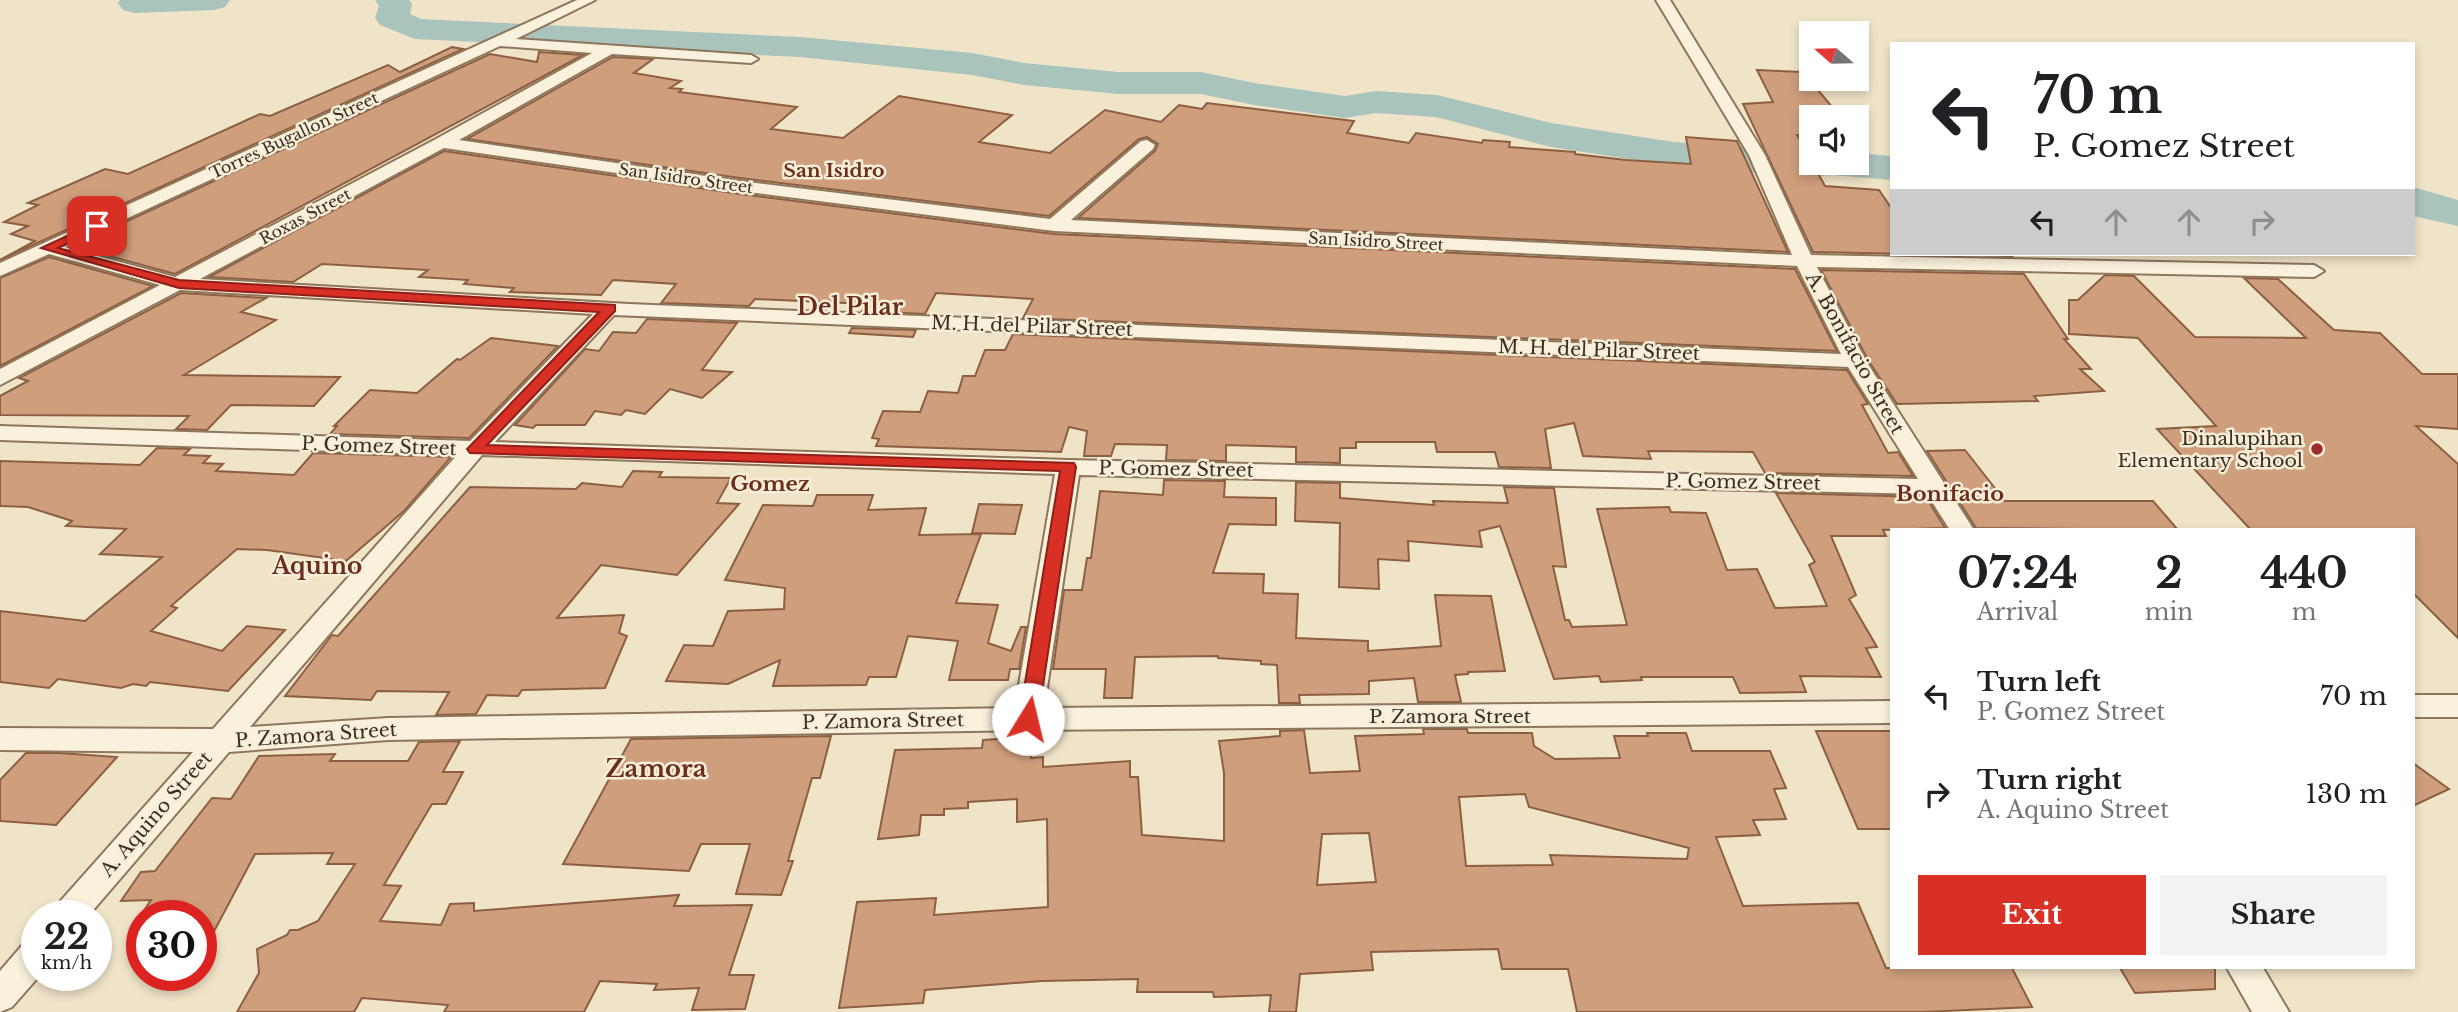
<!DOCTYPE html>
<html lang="en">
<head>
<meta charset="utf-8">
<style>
	body { margin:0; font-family:"Libre Baskerville",serif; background:#f2f2f2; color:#202124; height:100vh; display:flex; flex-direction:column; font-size:26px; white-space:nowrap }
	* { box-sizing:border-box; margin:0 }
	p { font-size:23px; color:#757577 }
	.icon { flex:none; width:38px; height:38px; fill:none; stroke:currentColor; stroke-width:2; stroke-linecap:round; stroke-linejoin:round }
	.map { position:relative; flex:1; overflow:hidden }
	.drawer { position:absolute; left:1890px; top:528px; width:525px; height:441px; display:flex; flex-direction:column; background:#fff; border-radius:0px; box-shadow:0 4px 10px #0003 }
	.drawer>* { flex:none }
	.hud { position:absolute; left:1890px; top:42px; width:525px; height:214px; border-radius:0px; box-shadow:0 4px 10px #0003; background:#fff; color:#202124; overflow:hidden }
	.needle { width:46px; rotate:290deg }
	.buttons { position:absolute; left:1799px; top:21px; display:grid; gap:14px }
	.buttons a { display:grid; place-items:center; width:70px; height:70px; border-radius:0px; background:#fff; box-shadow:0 4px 10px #0003; font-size:35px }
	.speed { position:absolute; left:21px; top:900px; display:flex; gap:14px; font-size:35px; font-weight:700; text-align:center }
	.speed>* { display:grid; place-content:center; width:91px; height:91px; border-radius:50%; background:#fff; box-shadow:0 4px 10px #0003; line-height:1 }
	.speed small { font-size:18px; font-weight:400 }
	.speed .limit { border:10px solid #d22; background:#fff; color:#111 }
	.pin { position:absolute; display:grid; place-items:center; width:60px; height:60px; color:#fff; margin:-30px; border-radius:14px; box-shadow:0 4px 10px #0006 }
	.me { position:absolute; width:77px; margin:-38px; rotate:9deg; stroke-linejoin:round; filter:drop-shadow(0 0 5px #0008) }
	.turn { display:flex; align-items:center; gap:24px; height:147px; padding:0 28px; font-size:32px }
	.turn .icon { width:91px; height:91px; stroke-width:2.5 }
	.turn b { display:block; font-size:49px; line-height:60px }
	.lanes { display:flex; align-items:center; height:66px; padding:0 28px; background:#0003; justify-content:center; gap:35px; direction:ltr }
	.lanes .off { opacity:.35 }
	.eta { display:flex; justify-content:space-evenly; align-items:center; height:119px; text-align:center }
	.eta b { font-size:42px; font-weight:700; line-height:49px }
	.action { display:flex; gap:14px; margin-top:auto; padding:14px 28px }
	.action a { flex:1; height:80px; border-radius:0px; background:#d93025; color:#fff; font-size:28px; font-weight:700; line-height:80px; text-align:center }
	.action a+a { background:#f2f2f2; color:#202124 }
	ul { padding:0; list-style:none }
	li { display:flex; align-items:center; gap:21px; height:98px; padding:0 28px }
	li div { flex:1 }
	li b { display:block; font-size:26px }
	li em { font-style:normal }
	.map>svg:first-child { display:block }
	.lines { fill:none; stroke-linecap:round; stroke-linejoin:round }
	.river { fill:#a9c4bc; fill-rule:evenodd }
	.building { fill:#cf9f7d; stroke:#8d5f41; stroke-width:2; fill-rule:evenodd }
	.minor-casing { stroke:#8d765c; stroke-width:4 }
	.minor { fill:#faf1dc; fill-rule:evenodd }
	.route { fill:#d93025; stroke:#8d1f18; stroke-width:2 }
	.poi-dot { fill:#9e2a2b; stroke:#f7eed8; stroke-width:2.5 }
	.labels { text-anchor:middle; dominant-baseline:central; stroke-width:5; stroke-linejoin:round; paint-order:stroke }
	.far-street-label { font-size:16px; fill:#3d2e20; stroke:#f7eed8 }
	.far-quarter-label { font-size:19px; font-weight:bold; fill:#6b2e1e; stroke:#f7eed8 }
	.street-label { font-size:19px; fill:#3d2e20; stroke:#f7eed8 }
	.poi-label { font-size:19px; fill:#3d2e20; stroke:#f7eed8; text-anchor:end }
	.neighbourhood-label { font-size:21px; font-weight:bold; fill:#6b2e1e; stroke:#f7eed8 }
	.quarter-label { font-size:23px; font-weight:bold; fill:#6b2e1e; stroke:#f7eed8 }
	.near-neighbourhood-label { font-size:24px; font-weight:bold; fill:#6b2e1e; stroke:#f7eed8 }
</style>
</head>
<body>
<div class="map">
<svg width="2458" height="1012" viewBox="0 0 2458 1012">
	<rect width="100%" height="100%" fill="#f0e4c8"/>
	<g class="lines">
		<g class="river">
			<polygon points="120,0 230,0 225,7 214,10 134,13 123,10 118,3"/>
			<polygon points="375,0 409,0 412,4 410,14 421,19 800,37 972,53 1024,63 1118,72 1201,72 1254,83 1345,96 1376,91 1437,95 1551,123 1674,142 1811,152 1811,163 1857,163 1857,153 1892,156 1892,180 1832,175 1801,177 1674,166 1551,147 1436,117 1376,113 1345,118 1254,105 1201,94 1118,94 1024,85 972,75 800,57 415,39 380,25 375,18 379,6"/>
			<polygon points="2413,187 2458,200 2458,226 2413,216"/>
		</g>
	</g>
	<g class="building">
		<polygon points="452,47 463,49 0,260 35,241 11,234 28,226 4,222 38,205 28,203 105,169 128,174 260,114 270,116 388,65 400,72"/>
		<polygon points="539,52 583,55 175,274 73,246 490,54 537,62"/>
		<polygon points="613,57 653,59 634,73 681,81 670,88 682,89 679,92 797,107 771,129 843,138 899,96 1012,115 979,142 1050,153 1105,110 1161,122 1179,105 1202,109 1207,103 1354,121 1347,133 1409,143 1416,133 1482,143 1483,140 1510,142 1509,147 1575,152 1575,154 1626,160 1691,164 1686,137 1737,141 1788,252 1078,218 1155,151 1158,144 1147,137 1139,139 1049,216 740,178 467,139"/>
		<polygon points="1757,70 1803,72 1838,114 1811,115 1811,135 1797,135 1825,186 1879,190 1892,209 1892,254 2011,254 2012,256 1813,252 1743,104 1773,102"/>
		<polygon points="444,151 740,194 1054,234 1795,269 1837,351 1023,318 1033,299 936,293 925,314 862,311 866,304 755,299 749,306 661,303 676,284 613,280 601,295 510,292 514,288 464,284 468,280 419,277 428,270 322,264 293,282 209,277"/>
		<polygon points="49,257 153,286 0,366 0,278"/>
		<polygon points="1821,270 2024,274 2068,339 2064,339 2091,369 2080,369 2104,391 2034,396 2038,401 1897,404 1868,360"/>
		<polygon points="2105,275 2134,276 2195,337 2306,338 2244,278 2278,279 2334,330 2380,333 2422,374 2458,374 2458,429 2416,426 2458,464 2458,638 2413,593 2413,530 2251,530 2157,429 2216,426 2138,338 2069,334 2069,300 2078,300"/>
		<polygon points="181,293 266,298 241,312 276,320 184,375 340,377 314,406 231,405 207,430 176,429 189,416 0,415 0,396 28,381 19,378"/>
		<polygon points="647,319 737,323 702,370 732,372 702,398 670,389 645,414 626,410 621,415 595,411 585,425 536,425 533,428 515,425 585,349 599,351 613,332 636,333"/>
		<polygon points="852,328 916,330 913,337 849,333"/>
		<polygon points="1013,334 1847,370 1868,404 1862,405 1888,453 1898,452 1913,476 1765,473 1753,452 1648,451 1651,459 1583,456 1574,423 1545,429 1551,468 1499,467 1495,452 1437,452 1435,442 1356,442 1356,448 1340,448 1340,463 1296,462 1296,447 1226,445 1226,461 1166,460 1167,445 1115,444 1111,456 1084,456 1087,431 1069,427 1061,452 876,446 879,439 872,438 883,411 920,412 928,391 958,393 963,376 975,376 985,350 1005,350"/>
		<polygon points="491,338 558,346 469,438 330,434 337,426 334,426 370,390 417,393 457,359 460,360"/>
		<polygon points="157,448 190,449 184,455 210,456 203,463 223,464 216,471 294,475 313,453 451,457 405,510 346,561 267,550 237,549 171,606 177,608 151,631 222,651 247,626 285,630 228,691 150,682 146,686 133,684 121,688 58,679 49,688 0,682 0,611 85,621 162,557 100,554 126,529 66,526 72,521 28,507 0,506 0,461 140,465"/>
		<polygon points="1965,450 2005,501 2153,501 2178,530 1976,528 1927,451"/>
		<polygon points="633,471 662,472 659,477 731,478 717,503 739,504 677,575 601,565 557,618 624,615 619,633 627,636 605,688 522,690 518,696 487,695 476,714 436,715 449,692 377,691 371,700 285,696 332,635 338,636 470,487 576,489 582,483 622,487"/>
		<polygon points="1164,480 1225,481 1224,497 1276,498 1276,525 1229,524 1213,573 1264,574 1263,593 1298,594 1296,638 1368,641 1368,651 1441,646 1435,595 1491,596 1505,671 1468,672 1468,674 1455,675 1461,702 1418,702 1414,678 1369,681 1369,694 1299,695 1300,703 1279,703 1277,665 1261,664 1261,661 1218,658 1218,656 1135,657 1132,698 1104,698 1106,669 1053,669 1064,590 1082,590 1087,558 1091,558 1100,491 1163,495"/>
		<polygon points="1296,482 1340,483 1340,498 1434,505 1433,501 1508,503 1504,487 1554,488 1566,567 1553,566 1565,620 1569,620 1572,627 1627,625 1597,509 1669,507 1671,512 1706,513 1727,570 1757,569 1775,608 1827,606 1809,565 1815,562 1776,493 1926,497 1945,528 1883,530 1886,536 1831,536 1856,595 1849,599 1877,647 1866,648 1881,677 1800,676 1806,692 1740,693 1733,677 1641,677 1642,680 1601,682 1599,676 1554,679 1500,526 1479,531 1482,547 1408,541 1409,561 1378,559 1379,589 1339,587 1340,523 1295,521"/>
		<polygon points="817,495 873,495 868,510 926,508 919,535 981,534 956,603 998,605 988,643 1011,651 1021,627 1026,627 1019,669 1010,669 1008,680 949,680 958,641 908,636 896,677 869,677 866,685 773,686 780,660 728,684 666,681 684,645 713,646 728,611 784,609 785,588 725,580 763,505 813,506"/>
		<polygon points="979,504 1022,505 1015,534 972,533"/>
		<path d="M1423,729H1467L1468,733H1532L1534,746L1555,759L1620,758L1614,736H1648L1647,733H1686L1692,751H1770L1786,788L1774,789L1786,819L1753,820L1760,835L1716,837L1743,906L1858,903L1886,968H2012L2032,1007L1923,1012H1577L1568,969H1502L1498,949L1371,952L1373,970L1300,974L1296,1012H1269L1271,995L1214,997L1213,992H1137L1138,979L1042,981L925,990L923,1003L839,1008L857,902L936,898L934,915L1048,907L1047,819L1017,822V799L968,802V808L944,809V815H921L919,835L878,839L895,750L982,748L983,740L1032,737L1031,758L1043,757V767L1130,761V777H1138L1142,835L1224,841V773L1219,741L1280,736V731L1304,730L1310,773L1360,771L1355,736L1424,734ZM1525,794L1529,807L1689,848L1687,859L1550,855L1553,865L1466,866L1459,797ZM1369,833L1376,882L1317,885L1322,834Z"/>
		<polygon points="1816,731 1892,731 1892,829 1858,829"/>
		<polygon points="831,736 820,778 812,778 788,861 793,861 781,895 736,894 750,844 701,844 689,871 563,864 631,739"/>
		<polygon points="460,741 443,772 463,772 446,804 432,804 384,885 401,886 380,921 441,925 450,904 474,903 474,911 679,895 674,906 752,905 729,975 754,975 745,1009 692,1010 699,988 654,990 657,984 600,981 584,1012 444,1012 448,1005 362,998 354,1012 237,1012 259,973 257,949 287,935 290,930 298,930 318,921 355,864 327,864 333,853 255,854 201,956 201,915 141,915 151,900 121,901 141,872 155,871 212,798 231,799 259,756 335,754 330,761 408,761 419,742"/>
		<polygon points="26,753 60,753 117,757 56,825 0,821 0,780"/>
		<polygon points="2413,763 2449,789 2413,806"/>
		<polygon points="2120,968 2215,968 2215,989 2135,993"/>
	</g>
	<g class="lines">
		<g class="minor-casing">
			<g id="minor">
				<path d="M577,0H595L516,39L751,55L758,59L751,63L612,54L459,140L740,181L1050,219L1141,141L1147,140L1155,145L1153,149L1071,220L1792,255L1749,155L1656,0H1670L1765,155L1811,255L2314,265L2324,271L2314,277L1817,267L1866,361L1974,530H1950L1927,494L1079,475L1044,708L1892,701V723L1028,730L388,740L229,752L89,915H52L57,905L193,752L0,750V728L213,729L457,455L0,440V426L470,441L593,314L180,290L0,385V369L160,285L49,254L0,276V263ZM500,46L592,53L436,139L175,277L65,247ZM444,148L740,191L1054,231L1797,266L1841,354L629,304L200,279ZM614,315L1848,367L1918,479L1068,460L495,442ZM482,455L1055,474L1015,708L388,718L250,727Z"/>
				<rect x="2413" y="695" width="45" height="22"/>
				<polygon points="37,938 37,975 40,975 12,1007 0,1012 0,971 25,942"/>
				<polygon points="2227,968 2263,968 2289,1012 2252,1012"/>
			</g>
		</g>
		<use href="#minor" class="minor"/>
	</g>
	<polygon class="route" points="97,222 101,223 101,228 58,248 179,280 615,305 615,311 487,445 1074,463 1076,467 1038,719 1035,724 1028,726 1022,724 1019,719 1060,471 470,453 467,449 470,446 599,312 179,288 41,248"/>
	<circle class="poi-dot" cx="2317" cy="449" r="7"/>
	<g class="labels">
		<g class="far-street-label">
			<text transform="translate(294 135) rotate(-25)">Torres Bugallon Street</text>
			<text transform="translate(686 178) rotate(8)">San Isidro Street</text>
			<text transform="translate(305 216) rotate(-28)">Roxas Street</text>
			<text transform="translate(1376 241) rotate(3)">San Isidro Street</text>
		</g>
		<g class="far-quarter-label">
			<text x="834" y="170">San Isidro</text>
		</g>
		<g class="street-label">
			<text transform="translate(1032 326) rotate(2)">M. H. del Pilar Street</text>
			<text transform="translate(1599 350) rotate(2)">M. H. del Pilar Street</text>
			<text transform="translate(1855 353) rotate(61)">A. Bonifacio Street</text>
			<text transform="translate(379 446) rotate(2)">P. Gomez Street</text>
			<text transform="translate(1176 469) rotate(1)">P. Gomez Street</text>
			<text transform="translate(1743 482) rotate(1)">P. Gomez Street</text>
			<text x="1450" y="716">P. Zamora Street</text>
			<text transform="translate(883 721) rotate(-1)">P. Zamora Street</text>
			<text transform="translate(316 735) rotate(-4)">P. Zamora Street</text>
			<text transform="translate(156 814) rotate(-49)">A. Aquino Street</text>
		</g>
		<g class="poi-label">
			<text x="2303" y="438">Dinalupihan<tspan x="2303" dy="22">Elementary School</tspan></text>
		</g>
		<g class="neighbourhood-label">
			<text x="770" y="484">Gomez</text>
			<text x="1950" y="494">Bonifacio</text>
		</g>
		<g class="quarter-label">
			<text x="850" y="307">Del Pilar</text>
			<text x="317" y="566">Aquino</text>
		</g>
		<g class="near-neighbourhood-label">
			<text x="656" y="768">Zamora</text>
		</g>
	</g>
</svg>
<div class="buttons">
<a><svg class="needle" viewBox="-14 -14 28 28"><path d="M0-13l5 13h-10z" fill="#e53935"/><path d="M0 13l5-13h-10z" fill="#757577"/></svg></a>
<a><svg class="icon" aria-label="sound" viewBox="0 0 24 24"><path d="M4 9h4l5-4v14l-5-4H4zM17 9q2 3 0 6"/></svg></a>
</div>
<div class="speed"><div>22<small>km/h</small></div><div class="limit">30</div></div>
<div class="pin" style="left:97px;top:226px;background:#d93025"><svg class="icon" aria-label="arrive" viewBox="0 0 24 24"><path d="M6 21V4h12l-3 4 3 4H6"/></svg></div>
<svg class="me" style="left:1028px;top:719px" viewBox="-20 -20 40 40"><circle r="19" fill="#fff"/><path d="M0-13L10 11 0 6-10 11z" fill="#d93025"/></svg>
<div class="hud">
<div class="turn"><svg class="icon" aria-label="left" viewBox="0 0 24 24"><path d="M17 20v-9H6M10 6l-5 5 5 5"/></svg><div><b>70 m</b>P. Gomez Street</div></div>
<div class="lanes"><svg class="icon" aria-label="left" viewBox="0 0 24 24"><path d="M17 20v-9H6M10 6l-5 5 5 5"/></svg><svg class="icon off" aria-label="ahead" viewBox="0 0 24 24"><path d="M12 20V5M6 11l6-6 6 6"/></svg><svg class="icon off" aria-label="ahead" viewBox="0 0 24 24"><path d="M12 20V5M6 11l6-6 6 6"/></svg><svg class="icon off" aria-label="right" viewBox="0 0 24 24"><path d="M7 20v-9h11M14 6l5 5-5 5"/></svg></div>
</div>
<section class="drawer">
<div class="eta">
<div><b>07:24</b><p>Arrival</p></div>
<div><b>2</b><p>min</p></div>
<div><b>440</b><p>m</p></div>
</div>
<ul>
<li><svg class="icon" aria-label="left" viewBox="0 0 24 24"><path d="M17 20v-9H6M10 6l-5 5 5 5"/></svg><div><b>Turn left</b><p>P. Gomez Street</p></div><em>70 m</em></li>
<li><svg class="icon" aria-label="right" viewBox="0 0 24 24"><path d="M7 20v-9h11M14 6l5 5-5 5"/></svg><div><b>Turn right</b><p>A. Aquino Street</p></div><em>130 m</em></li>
</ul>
<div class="action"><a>Exit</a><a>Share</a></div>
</section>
</div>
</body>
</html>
